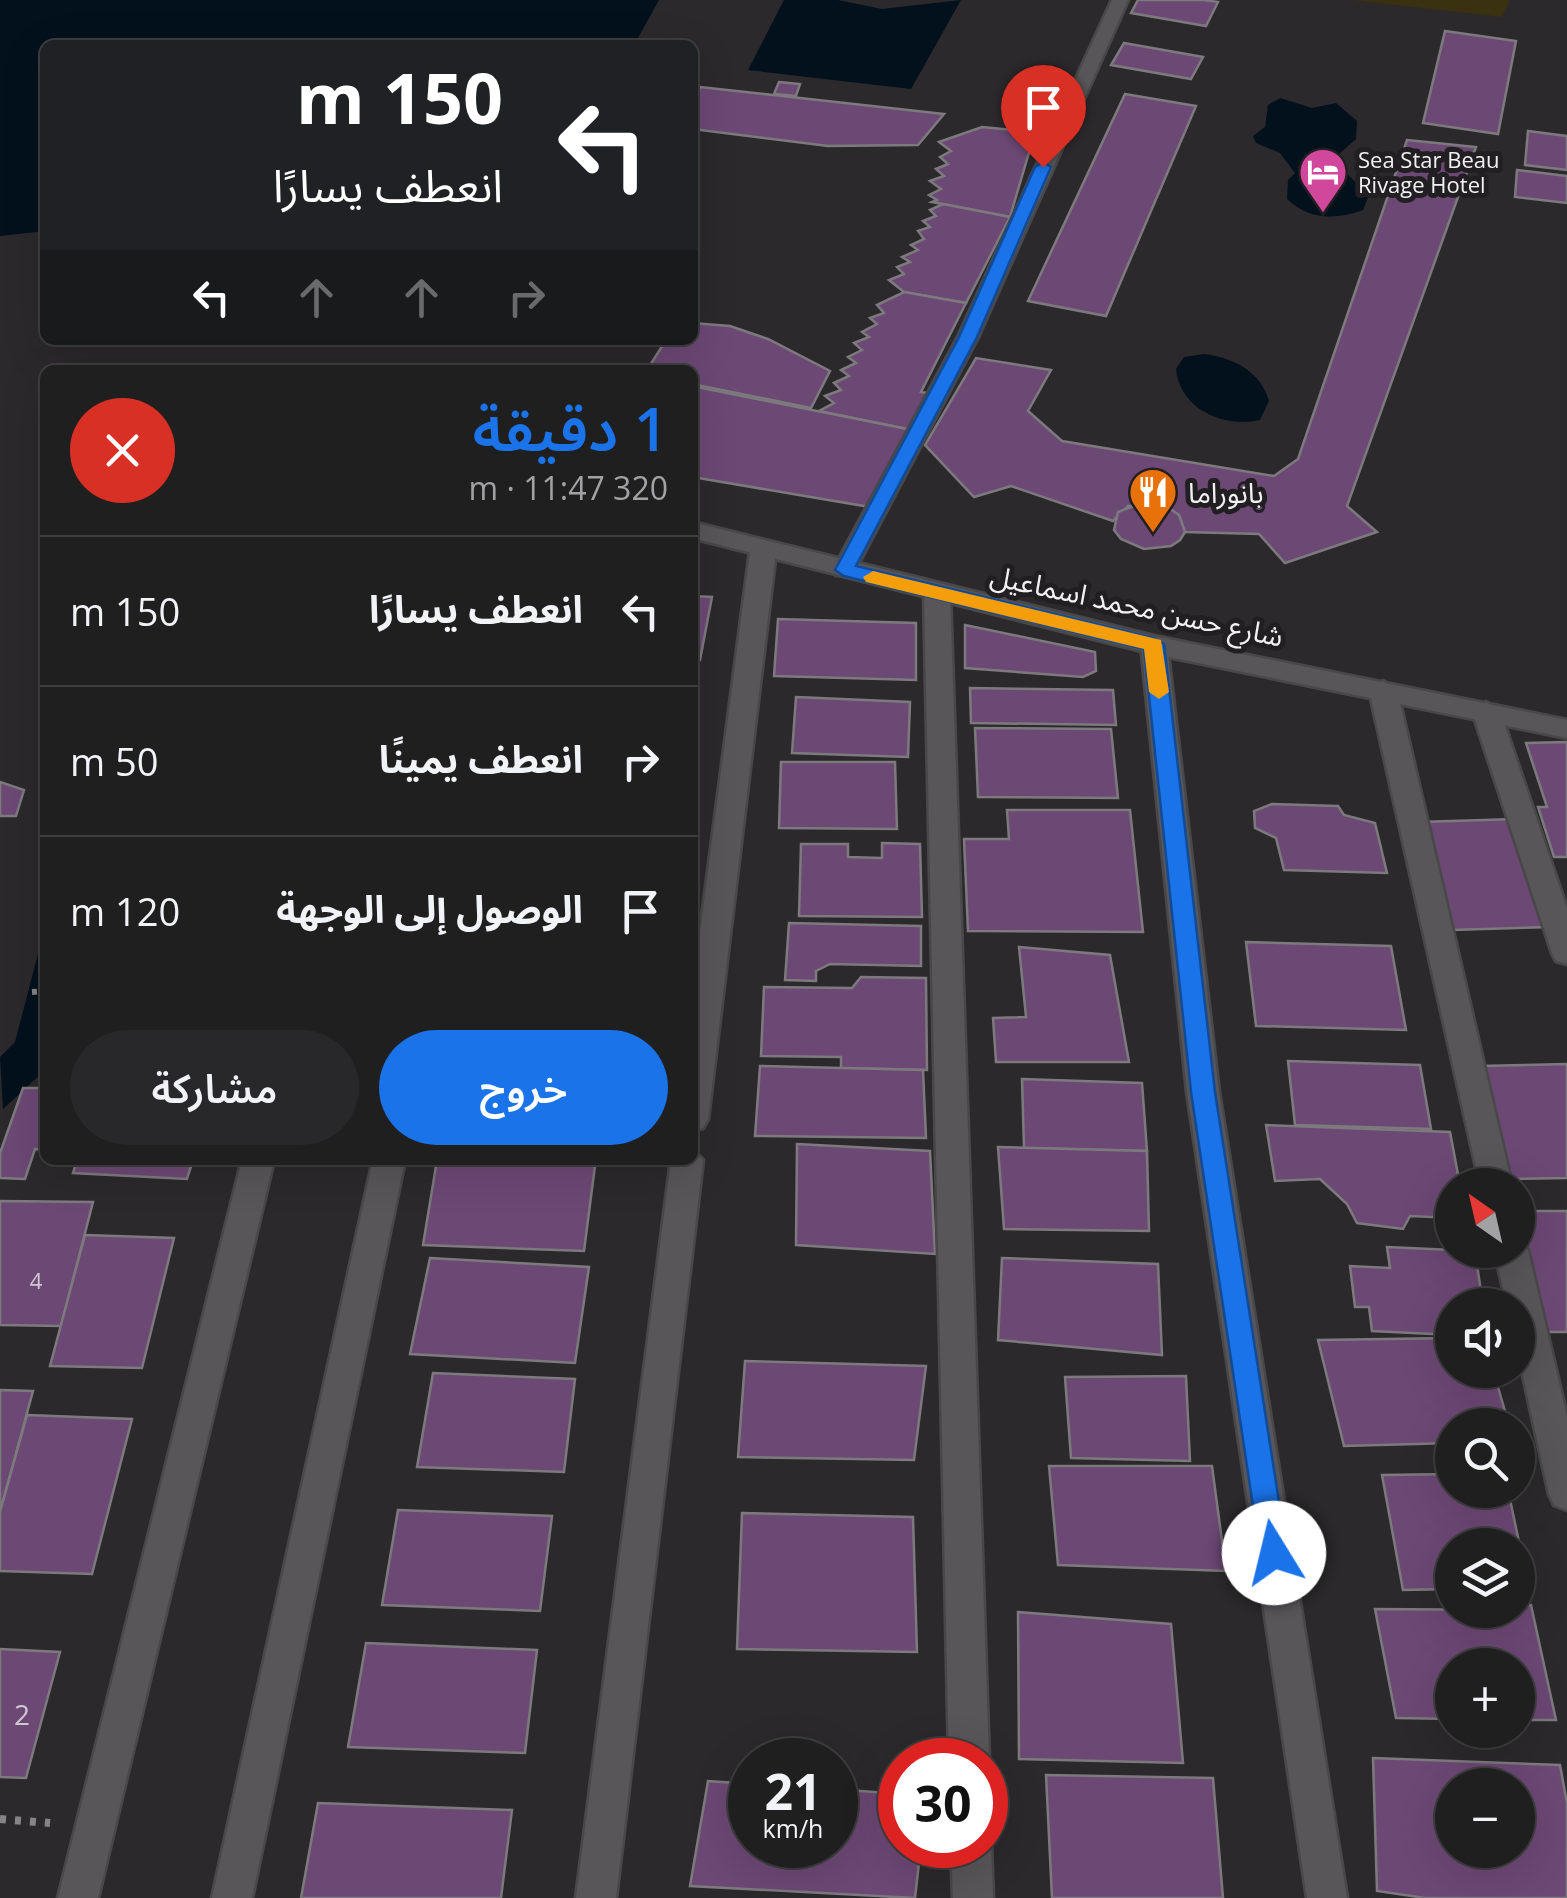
<!DOCTYPE html>
<html lang="ar">
<head>
<meta charset="utf-8">
<style>
	body { margin:0; font-family:"Open Sans","Noto Sans Arabic",sans-serif; background:#282729; color:#f1f3f6; direction:rtl; height:100vh; display:flex; flex-direction:column; font-size:38px; white-space:nowrap }
	* { box-sizing:border-box; margin:0 }
	p { font-size:32px; color:#a2a2a5 }
	.icon { flex:none; width:55px; height:55px; fill:none; stroke:currentColor; stroke-width:2; stroke-linecap:round; stroke-linejoin:round }
	.map { position:relative; flex:1; overflow:hidden; direction:ltr }
	.panel { position:absolute; left:40px; top:365px; width:658px; height:800px; display:flex; flex-direction:column; background:#201f20; border-radius:15px; box-shadow:0 10px 40px #0002,0 0 0 2px #3d3d3e; direction:rtl }
	.panel>* { flex:none }
	.guide { position:absolute; left:40px; top:40px; width:658px; height:305px; border-radius:15px; box-shadow:0 10px 40px #0002,0 0 0 2px #3d3d3e; direction:rtl; background:#202124; color:#fff; overflow:hidden }
	.needle { width:65px; rotate:326deg }
	.fabs { position:absolute; left:1435px; top:1168px; display:grid; gap:20px }
	.fabs a { display:grid; place-items:center; width:100px; height:100px; border-radius:50%; background:#201f20; box-shadow:0 10px 40px #0002,0 0 0 2px #3d3d3e; font-size:50px }
	.speed { position:absolute; left:728px; top:1738px; display:flex; gap:20px; font-size:50px; font-weight:700; text-align:center }
	.speed>* { display:grid; place-content:center; width:130px; height:130px; border-radius:50%; background:#201f20; box-shadow:0 10px 40px #0002,0 0 0 2px #3d3d3e; line-height:1 }
	.speed small { font-size:25px; font-weight:400 }
	.speed .limit { border:15px solid #d22; background:#fff; color:#111 }
	.pin { position:absolute; display:grid; place-items:center; width:85px; height:85px; color:#fff; margin:-102px -42px; border-radius:50% 50% 50% 0; rotate:-45deg; box-shadow:0 0 10px #0007 }
	.pin .icon { rotate:45deg }
	.me { position:absolute; width:110px; margin:-55px; rotate:351deg; stroke-linejoin:round; filter:drop-shadow(0 0 8px #0008) }
	.turn { display:flex; align-items:center; gap:35px; height:210px; padding:0 30px; font-size:45px }
	.turn .icon { width:130px; height:130px; stroke-width:2.5 }
	.turn b { display:block; font-size:70px; line-height:85px }
	.lanes { display:flex; align-items:center; height:95px; padding:0 30px; background:#0003; justify-content:center; gap:50px; direction:ltr }
	.lanes .off { opacity:.35 }
	.round { display:grid; place-items:center; flex:none; width:105px; height:105px; border-radius:52px; background:#282729 }
	.headline { display:flex; align-items:center; justify-content:space-between; height:170px; padding:0 30px }
	h1 { font-size:60px; font-weight:600; line-height:75px; color:#1a73e8 }
	.primary-button { display:flex; gap:20px; margin-top:auto; padding:20px 30px }
	.primary-button a { flex:1; height:115px; border-radius:60px; background:#1a73e8; color:#fff; font-size:40px; font-weight:600; line-height:115px; text-align:center }
	.primary-button a+a { background:#282729; color:#f1f3f6 }
	ul { padding:0; list-style:none }
	li { display:flex; align-items:center; gap:30px; height:150px; padding:0 30px; border-top:2px solid #3d3d3e }
	li div { flex:1 }
	li b { display:block; font-size:38px }
	li em { font-style:normal }
	.map>svg:first-child { display:block }
	.sand { fill:#393110 }
	.water { fill:#02111c }
	.building { fill:#6c4875; stroke:#7c7a7d; stroke-width:2.5; fill-rule:evenodd }
	.lines { fill:none; stroke-linecap:round; stroke-linejoin:round }
	.service-casing { stroke:#494849; stroke-width:5 }
	.minor-casing { stroke:#494849; stroke-width:5 }
	.tertiary-casing { stroke:#494849; stroke-width:5 }
	.path-far1 { stroke:#868486; stroke-width:6; stroke-dasharray:5 8; stroke-linecap:butt }
	.path { stroke:#868486; stroke-width:8; stroke-dasharray:6 9; stroke-linecap:butt }
	.service { fill:#585659; fill-rule:evenodd }
	.minor { fill:#585659; fill-rule:evenodd }
	.tertiary { fill:#585659; fill-rule:evenodd }
	.route { fill:#1a73e8; stroke:#114b97; stroke-width:2.5 }
	.slow { fill:#f59e0b }
	.labels { text-anchor:middle; dominant-baseline:central; stroke-width:10; stroke-linejoin:round; paint-order:stroke }
	.far-poi-label { font-size:22px; fill:#f2f1f2; stroke:#211f22; text-anchor:start }
	.number-label { font-size:22px; fill:#d0c7d3 }
	.poi-label { font-size:28px; fill:#f2f1f2; stroke:#211f22; text-anchor:start }
	.street-label { font-size:28px; fill:#f2f1f2; stroke:#211f22 }
	.near-number-label { font-size:28px; fill:#d0c7d3 }
</style>
</head>
<body>
<div class="map">
<svg width="1567" height="1898" viewBox="0 0 1567 1898">
	<rect width="100%" height="100%" fill="#2b292b"/>
	<polygon class="sand" points="1352,0 1510,0 1502,17"/>
	<g class="water">
		<polygon points="0,0 659,0 634,45 45,45 45,231 0,236"/>
		<polygon points="784,0 838,0 882,9 961,0 911,89 748,70"/>
		<path d="M1280,98L1312,108L1336,103L1357,121L1356,139L1338,155L1342,169L1369,195L1363,210C1336,220 1309,220 1287,199L1288,180L1295,173L1280,153L1256,143L1253,136L1265,127L1268,105Z"/>
		<path d="M1204,354C1234,358 1260,371 1269,401L1260,420C1224,428 1180,410 1176,369L1184,357Z"/>
		<polygon points="45,927 45,1070 3,1109 0,1057 15,1042"/>
	</g>
	<g class="building">
		<polygon points="1138,0 1204,0 1218,2 1206,26 1131,13"/>
		<polygon points="1445,31 1516,41 1498,134 1423,123"/>
		<polygon points="1124,43 1203,57 1191,79 1111,65"/>
		<polygon points="779,82 800,84 796,96 774,94"/>
		<polygon points="700,87 944,114 918,145 828,146 692,129 692,96 697,96"/>
		<polygon points="1125,94 1196,106 1106,316 1028,301"/>
		<polygon points="982,127 1035,132 1010,217 932,202 937,200 929,195 941,189 930,181 944,176 936,169 948,164 940,157 951,151 939,142"/>
		<polygon points="1528,131 1567,136 1567,170 1525,165"/>
		<polygon points="1407,140 1476,147 1347,506 1377,532 1285,563 1259,534 1185,532 1179,515 1156,504 1128,506 1113,521 1011,486 974,497 925,445 976,358 1051,370 1028,411 1062,441 1274,476 1298,459"/>
		<polygon points="1517,170 1567,176 1567,203 1515,197"/>
		<polygon points="943,204 1010,217 966,303 904,292 889,280 904,274 897,267 910,262 902,257 918,250 911,245 924,239 918,231 930,227 923,221 936,216 930,210"/>
		<polygon points="904,292 966,303 921,392 934,394 912,430 819,411 834,403 825,396 841,390 834,383 849,376 841,370 856,363 848,357 862,350 854,343 869,337 862,332 877,324 870,318 884,313 877,305"/>
		<polygon points="692,323 730,326 768,339 830,371 811,408 692,384 692,370 647,370 666,340 692,340"/>
		<polygon points="692,386 912,430 870,507 692,477"/>
		<polygon points="1142,503 1169,508 1179,515 1185,532 1180,540 1171,546 1144,549 1121,539 1114,530 1118,512"/>
		<polygon points="692,596 712,597 700,660 692,660"/>
		<polygon points="778,619 916,623 916,680 774,676"/>
		<polygon points="965,625 1095,652 1096,671 1083,677 965,668"/>
		<polygon points="970,688 1113,690 1116,725 971,723"/>
		<polygon points="796,697 910,702 908,757 792,753"/>
		<polygon points="975,728 1111,729 1118,798 978,797"/>
		<polygon points="1567,742 1567,857 1554,857 1538,807 1547,807 1526,743"/>
		<polygon points="781,762 895,762 897,829 779,828"/>
		<polygon points="0,782 24,790 16,816 0,816"/>
		<polygon points="1272,804 1338,806 1344,815 1375,823 1387,873 1284,870 1276,838 1255,828 1254,811"/>
		<polygon points="1007,810 1130,810 1143,932 968,931 964,839 1009,839"/>
		<polygon points="1515,819 1550,927 1452,930 1420,822"/>
		<polygon points="882,843 920,844 922,917 799,916 801,844 848,844 848,857 882,858"/>
		<polygon points="789,923 921,926 921,966 830,964 816,971 816,981 785,980"/>
		<polygon points="1246,942 1391,946 1406,1030 1256,1026"/>
		<polygon points="1019,947 1110,955 1129,1062 996,1062 993,1018 1026,1017"/>
		<polygon points="861,977 926,978 927,1070 841,1068 841,1057 761,1056 764,987 852,988"/>
		<polygon points="1288,1061 1420,1065 1431,1129 1295,1125"/>
		<polygon points="1567,1064 1567,1178 1511,1179 1480,1066"/>
		<polygon points="760,1066 923,1070 926,1138 755,1136"/>
		<polygon points="1022,1079 1142,1083 1147,1151 1024,1148"/>
		<polygon points="23,1088 45,1088 45,1150 35,1149 25,1179 0,1178 0,1153"/>
		<polygon points="1266,1125 1450,1132 1460,1185 1452,1185 1452,1218 1410,1216 1403,1229 1357,1223 1347,1204 1320,1179 1275,1181"/>
		<polygon points="797,1144 930,1151 935,1254 796,1245"/>
		<polygon points="998,1147 1147,1151 1149,1231 1004,1229"/>
		<polygon points="77,1160 193,1160 187,1179 73,1173"/>
		<polygon points="437,1160 595,1166 584,1251 423,1245"/>
		<polygon points="0,1201 93,1202 61,1326 0,1325"/>
		<polygon points="1518,1211 1567,1211 1567,1332 1547,1332"/>
		<polygon points="85,1235 174,1238 142,1368 50,1366"/>
		<polygon points="1387,1247 1475,1251 1483,1305 1452,1305 1452,1335 1372,1331 1369,1307 1355,1307 1350,1266 1390,1268"/>
		<polygon points="430,1258 589,1267 575,1363 410,1354"/>
		<polygon points="1002,1258 1158,1264 1162,1355 998,1340"/>
		<polygon points="1452,1338 1452,1370 1493,1370 1509,1425 1452,1425 1452,1443 1344,1446 1318,1340"/>
		<polygon points="745,1361 926,1366 914,1460 738,1457"/>
		<polygon points="433,1373 575,1379 564,1472 417,1467"/>
		<polygon points="1186,1376 1190,1461 1071,1458 1065,1377"/>
		<polygon points="0,1390 33,1391 0,1512"/>
		<polygon points="27,1415 132,1419 92,1574 0,1571 0,1512"/>
		<polygon points="1049,1466 1212,1466 1226,1571 1058,1565"/>
		<polygon points="1452,1474 1452,1490 1508,1490 1529,1589 1518,1589 1518,1545 1452,1545 1452,1589 1403,1590 1382,1475"/>
		<polygon points="398,1510 552,1516 540,1611 382,1605"/>
		<polygon points="742,1513 913,1517 917,1652 737,1649"/>
		<polygon points="1531,1605 1556,1720 1518,1720 1518,1665 1452,1665 1452,1719 1396,1718 1375,1609 1518,1610 1518,1606"/>
		<polygon points="1018,1612 1171,1624 1183,1763 1019,1759"/>
		<polygon points="366,1643 537,1650 525,1753 348,1747"/>
		<polygon points="0,1649 60,1652 26,1778 0,1777"/>
		<path d="M1373,1758L1560,1765L1567,1803V1898H1425L1377,1891ZM1452,1785H1518V1850H1452Z"/>
		<polygon points="1046,1775 1213,1778 1223,1898 1052,1898"/>
		<polygon points="708,1781 750,1784 750,1845 835,1845 835,1789 900,1794 900,1845 921,1845 915,1898 690,1886"/>
		<polygon points="318,1803 512,1810 501,1898 301,1898"/>
	</g>
	<g class="lines">
		<g class="service-casing">
			<polygon id="service" points="1112,0 1128,0 978,337 855,570 852,575 836,575 833,570 958,337"/>
		</g>
		<g class="minor-casing">
			<g id="minor">
				<polygon points="763,543 776,551 708,1119 703,1128 692,1131 692,993 750,551"/>
				<polygon points="937,586 950,594 989,1760 985,1768 985,1760 949,1760 924,594"/>
				<polygon points="1154,636 1167,645 1219,1092 1347,1898 1307,1898 1187,1092 1141,645"/>
				<polygon points="1383,681 1397,690 1512,1185 1480,1185 1369,690"/>
				<polygon points="1486,702 1500,711 1567,909 1567,964 1556,961 1552,953 1472,711"/>
				<polygon points="692,1149 703,1160 616,1898 576,1898 671,1160 692,1160"/>
				<polygon points="1518,1238 1528,1250 1567,1417 1567,1510 1554,1505 1549,1494 1518,1353 1518,1305 1507,1305 1494,1250 1518,1250"/>
				<polygon points="985,1831 991,1845 993,1898 953,1898 951,1845 985,1845"/>
			</g>
		</g>
		<g class="tertiary-casing">
			<g id="tertiary">
				<polygon points="692,522 1154,636 1567,720 1567,738 1154,654 692,538"/>
				<polygon points="242,1160 274,1160 98,1898 58,1898"/>
				<polygon points="373,1160 405,1160 252,1898 212,1898"/>
			</g>
		</g>
		<polyline class="path-far1" points="32,992 45,991"/>
		<polyline class="path" points="0,1819 50,1823"/>
		<use href="#service" class="service"/>
		<use href="#minor" class="minor"/>
		<use href="#tertiary" class="tertiary"/>
	</g>
	<polygon class="route" points="1043,162 1051,167 977,337 856,566 1154,638 1164,644 1215,1092 1287,1553 1283,1562 1274,1565 1264,1562 1260,1553 1191,1092 1144,649 844,576 835,570 959,337 1035,167"/>
	<polygon class="slow" points="873,571 1161,640 1169,692 1159,699 1149,692 1144,649 866,582 863,577"/>
	<defs>
		<g id="hotel-pin" transform="scale(2.5)"><path d="M0 17L-7.5 6A9.5 9.5 0 1 1 7.5 6Z" fill="#d1479c" stroke="#211f22"/><path d="M-6-4.5h1.5V1H6V5H4.5V3h-9V5H-6ZM-4 0a1.8 1.8 0 1 1 3.6 0ZM.5 0V-2.5h3Q6-2.5 6 0Z" fill="#fff"/></g>
		<g id="restaurant-pin" transform="scale(2.5)"><path d="M0 17L-7.5 6A9.5 9.5 0 1 1 7.5 6Z" fill="#e8710a" stroke="#211f22"/><path d="M-5-6h1v4h1v-4h1v4h1v-4h1v5L-1.5 .5V6h-2V.5L-5-1ZM5-6V6H3V1.5H1.5Q1.5-4 5-6Z" fill="#fff"/></g>
	</defs>
	<g fill-rule="evenodd">
		<use href="#hotel-pin" x="1323" y="172"/>
		<use href="#restaurant-pin" x="1153" y="492"/>
	</g>
	<g class="labels">
		<g class="far-poi-label">
			<text x="1358" y="159">Sea Star Beau<tspan x="1358" dy="25">Rivage Hotel</tspan></text>
		</g>
		<g class="number-label">
			<text x="36" y="1280">4</text>
		</g>
		<g class="poi-label">
			<text x="1188" y="492">بانوراما</text>
		</g>
		<g class="street-label">
			<text transform="translate(1137 605) rotate(12)">شارع حسن محمد اسماعيل</text>
		</g>
		<g class="near-number-label">
			<text x="22" y="1714">2</text>
		</g>
	</g>
</svg>
<div class="fabs">
<a><svg class="needle" viewBox="-14 -14 28 28"><path d="M0-13l5 13h-10z" fill="#e53935"/><path d="M0 13l5-13h-10z" fill="#a2a2a5"/></svg></a>
<a><svg class="icon" aria-label="sound" viewBox="0 0 24 24"><path d="M4 9h4l5-4v14l-5-4H4zM17 9q2 3 0 6"/></svg></a>
<a><svg class="icon" aria-label="search" viewBox="0 0 24 24"><circle cx="10" cy="10" r="6"/><path d="M15 15l6 6"/></svg></a>
<a><svg class="icon" aria-label="layers" viewBox="0 0 24 24"><path d="M12 4l9 5-9 5-9-5zM3 14l9 5 9-5"/></svg></a>
<a>+</a>
<a>−</a>
</div>
<div class="speed"><div>21<small>km/h</small></div><div class="limit">30</div></div>
<div class="pin" style="left:1043px;top:167px;background:#d93025"><svg class="icon" aria-label="arrive" viewBox="0 0 24 24"><path d="M6 21V4h12l-3 4 3 4H6"/></svg></div>
<svg class="me" style="left:1274px;top:1553px" viewBox="-20 -20 40 40"><circle r="19" fill="#fff"/><path d="M0-13L10 11 0 6-10 11z" fill="#1a73e8"/></svg>
<div class="guide">
<div class="turn"><svg class="icon" aria-label="left" viewBox="0 0 24 24"><path d="M17 20v-9H6M10 6l-5 5 5 5"/></svg><div><b>150 m</b>انعطف يسارًا</div></div>
<div class="lanes"><svg class="icon" aria-label="left" viewBox="0 0 24 24"><path d="M17 20v-9H6M10 6l-5 5 5 5"/></svg><svg class="icon off" aria-label="ahead" viewBox="0 0 24 24"><path d="M12 20V5M6 11l6-6 6 6"/></svg><svg class="icon off" aria-label="ahead" viewBox="0 0 24 24"><path d="M12 20V5M6 11l6-6 6 6"/></svg><svg class="icon off" aria-label="right" viewBox="0 0 24 24"><path d="M7 20v-9h11M14 6l5 5-5 5"/></svg></div>
</div>
<section class="panel">
<div class="headline"><div><h1>1 دقيقة</h1><p>320 m · 11:47</p></div><a class="round" style="background:#d93025;color:#fff"><svg class="icon" aria-label="close" viewBox="0 0 24 24"><path d="M6 6l12 12M18 6L6 18"/></svg></a></div>
<ul>
<li><svg class="icon" aria-label="left" viewBox="0 0 24 24"><path d="M17 20v-9H6M10 6l-5 5 5 5"/></svg><div><b>انعطف يسارًا</b></div><em>150 m</em></li>
<li><svg class="icon" aria-label="right" viewBox="0 0 24 24"><path d="M7 20v-9h11M14 6l5 5-5 5"/></svg><div><b>انعطف يمينًا</b></div><em>50 m</em></li>
<li><svg class="icon" aria-label="arrive" viewBox="0 0 24 24"><path d="M6 21V4h12l-3 4 3 4H6"/></svg><div><b>الوصول إلى الوجهة</b></div><em>120 m</em></li>
</ul>
<div class="primary-button"><a>خروج</a><a>مشاركة</a></div>
</section>
</div>
</body>
</html>
